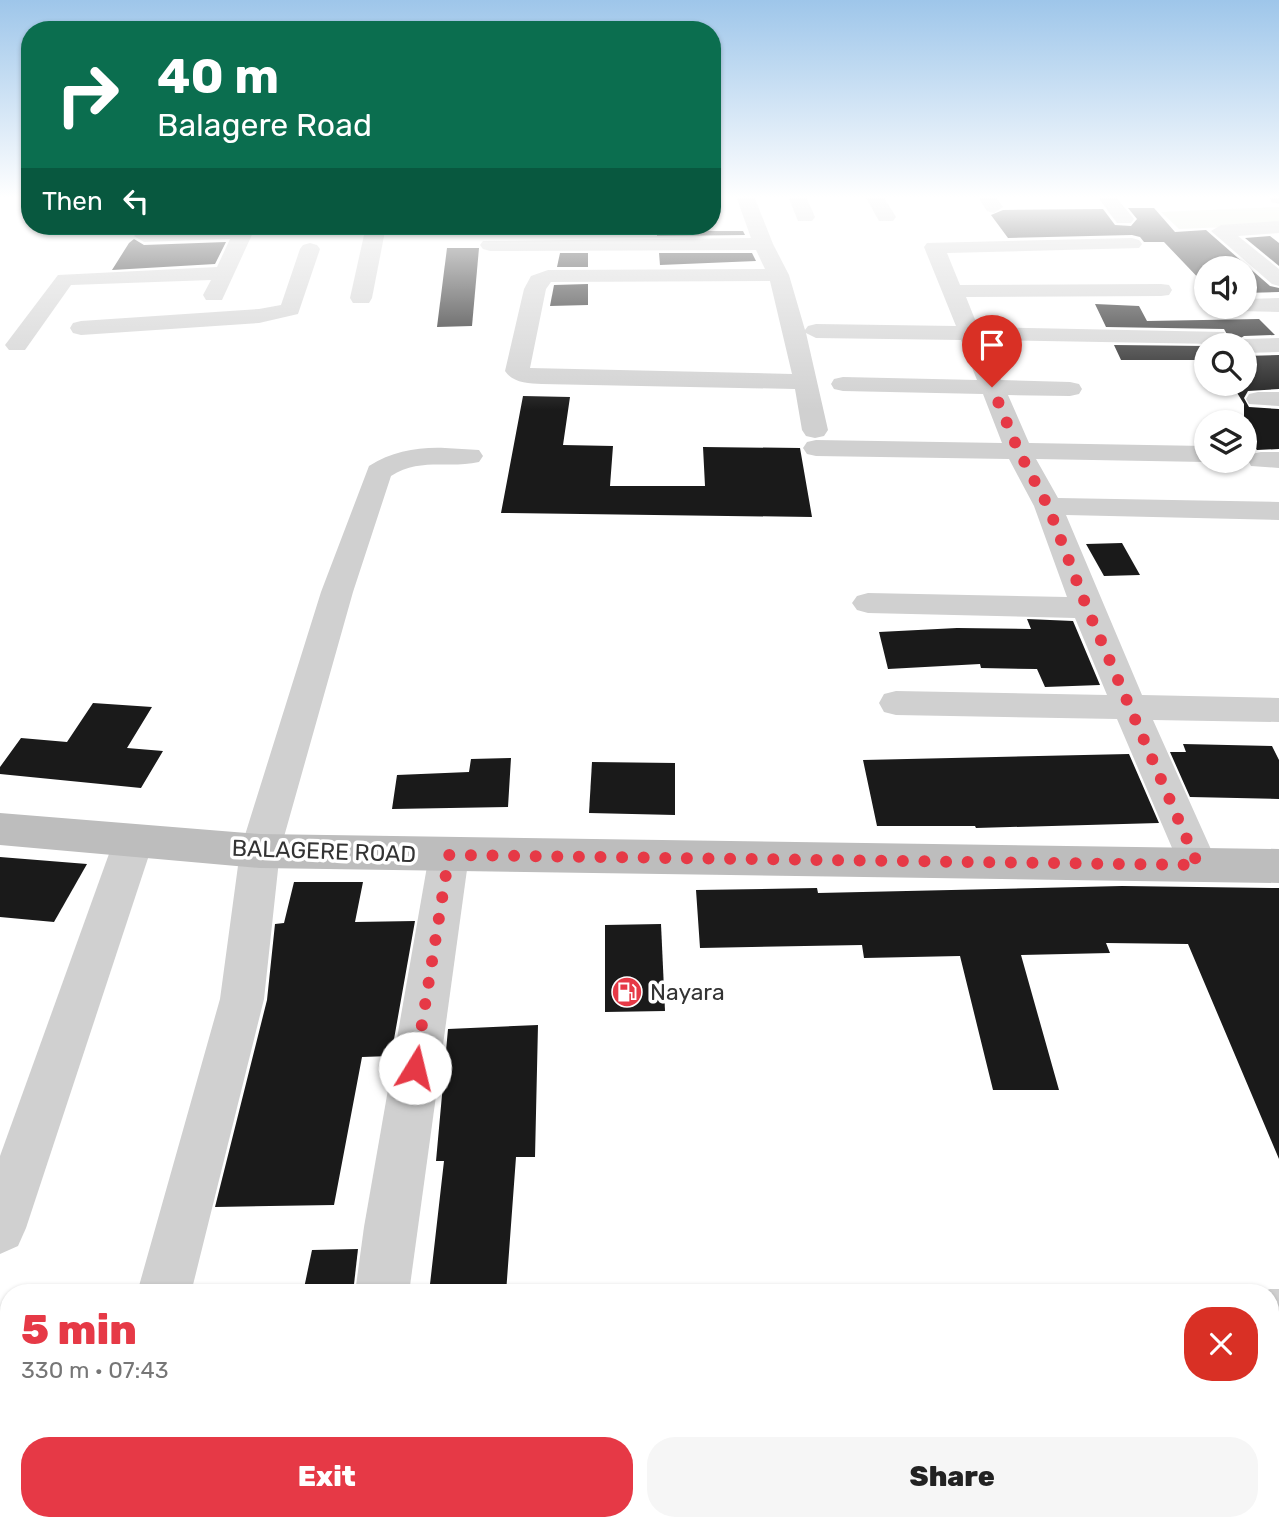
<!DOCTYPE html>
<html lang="en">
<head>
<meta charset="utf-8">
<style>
	body { margin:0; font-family:Rubik,sans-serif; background:#f6f6f6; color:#222; height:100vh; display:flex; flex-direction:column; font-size:26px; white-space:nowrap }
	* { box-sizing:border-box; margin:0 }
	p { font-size:23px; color:#767676 }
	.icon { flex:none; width:38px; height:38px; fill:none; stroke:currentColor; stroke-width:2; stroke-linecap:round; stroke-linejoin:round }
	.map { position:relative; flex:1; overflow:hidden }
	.panel { position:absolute; left:0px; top:1284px; width:1279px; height:247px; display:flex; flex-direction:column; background:#fff; border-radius:28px 28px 0 0; box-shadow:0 2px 5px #0004 }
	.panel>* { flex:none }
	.hud { position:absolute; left:21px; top:21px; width:700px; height:214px; border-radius:28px; box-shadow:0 2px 5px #0004; background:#0b6e4f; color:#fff; overflow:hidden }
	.tools { position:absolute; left:1194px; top:256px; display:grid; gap:14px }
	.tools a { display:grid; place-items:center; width:63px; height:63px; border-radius:50%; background:#fff; box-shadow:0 2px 5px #0004; font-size:35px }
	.pin { position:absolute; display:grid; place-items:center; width:60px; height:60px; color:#fff; margin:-72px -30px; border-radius:50% 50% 50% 0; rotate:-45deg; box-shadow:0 0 7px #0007 }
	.pin .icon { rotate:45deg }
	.me { position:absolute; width:77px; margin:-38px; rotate:9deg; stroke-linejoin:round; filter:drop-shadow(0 0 5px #0008) }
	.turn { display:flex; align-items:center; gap:24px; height:147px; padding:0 21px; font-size:32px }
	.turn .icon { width:91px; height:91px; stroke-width:2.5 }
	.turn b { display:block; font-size:49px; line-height:60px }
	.then { display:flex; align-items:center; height:66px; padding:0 21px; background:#0003; gap:14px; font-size:26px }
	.round { display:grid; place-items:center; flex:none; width:74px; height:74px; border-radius:28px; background:#f6f6f6 }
	.head { display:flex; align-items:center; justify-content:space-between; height:119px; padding:0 21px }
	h1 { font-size:42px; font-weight:800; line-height:52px; color:#e63946 }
	.cta { display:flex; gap:14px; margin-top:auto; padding:14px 21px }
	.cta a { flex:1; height:80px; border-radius:28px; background:#e63946; color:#fff; font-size:28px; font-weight:800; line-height:80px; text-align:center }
	.cta a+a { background:#f6f6f6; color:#222 }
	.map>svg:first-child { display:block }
	.green { fill:#e6ecdf }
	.building { fill:#1a1a1a }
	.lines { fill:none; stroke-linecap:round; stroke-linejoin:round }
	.street { fill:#d0d0d0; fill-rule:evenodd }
	.secondary { fill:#bdbdbd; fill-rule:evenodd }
	.route { stroke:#e63946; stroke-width:12; stroke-dasharray:0 21.6 }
	.labels { text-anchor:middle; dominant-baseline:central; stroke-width:7; stroke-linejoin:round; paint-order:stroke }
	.street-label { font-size:23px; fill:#333; stroke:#fff }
	.poi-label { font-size:23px; fill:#333; stroke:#fff; text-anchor:start }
</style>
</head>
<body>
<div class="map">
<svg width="1279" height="1530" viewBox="0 0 1279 1530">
	<rect width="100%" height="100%" fill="#fff"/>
	<polygon class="green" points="1279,207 1279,225 1179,229 1161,212"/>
	<g class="building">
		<polygon points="1128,208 1154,208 1175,232 1206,230 1270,286 1279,288 1279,292 1244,293 1244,268 1206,268 1206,286 1164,242 1144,242 1140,237 1132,235 1008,238 991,215 1003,210 1103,209 1115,225 1131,226 1137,219"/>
		<polygon points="672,231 743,231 745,235 657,236 657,233"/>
		<polygon points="1270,236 1279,243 1279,266 1245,238"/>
		<polygon points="134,239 144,245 226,242 215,264 112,270 129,243"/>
		<polygon points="447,248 479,248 472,326 437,327"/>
		<polygon points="560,253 588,253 588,267 557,267"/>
		<polygon points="659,253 752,253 756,261 660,265"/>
		<polygon points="588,284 588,305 550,306 554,285"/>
		<polygon points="1095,304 1139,306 1147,321 1259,319 1275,335 1244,336 1230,345 1224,345 1229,338 1224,329 1106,327"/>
		<polygon points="1114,345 1206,346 1206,360 1121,360"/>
		<polygon points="1279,355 1279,389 1248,391 1244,398 1249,407 1279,409 1279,449 1257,450 1244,433 1244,404 1231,383 1244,383 1244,356"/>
		<polygon points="523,396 570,397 563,445 613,446 610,486 705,486 703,447 800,448 812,517 501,513"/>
		<polygon points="1122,543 1140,575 1104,576 1086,544"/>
		<polygon points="1027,619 1073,621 1100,685 1045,687 1037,669 981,668 980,664 888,669 879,632 957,628 1031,629"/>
		<polygon points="93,703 152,707 127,748 163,751 141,788 0,774 0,767 21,738 67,742"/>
		<polygon points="1183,744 1272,746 1279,760 1279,799 1190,797 1170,752 1186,752"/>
		<polygon points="1129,754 1159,823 976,828 975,826 877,826 863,760"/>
		<polygon points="511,758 508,807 392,809 397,775 469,772 471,759"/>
		<polygon points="592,762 675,763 675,815 589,813"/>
		<polygon points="0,857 87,864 54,922 0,917"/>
		<polygon points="294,882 363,882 355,922 415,921 391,1056 362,1057 334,1205 215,1207 267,1000 275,924 284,923"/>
		<polygon points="1122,886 1279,888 1279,1159 1188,944 1106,943 1110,953 1021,955 1059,1090 993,1090 960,956 864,958 862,945 700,948 696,890 817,888 818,893"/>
		<polygon points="661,924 665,1011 605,1012 605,925"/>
		<polygon points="538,1025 535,1157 516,1157 506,1293 429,1293 444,1161 436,1161 448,1029"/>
		<polygon points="358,1249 353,1293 303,1293 312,1250"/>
	</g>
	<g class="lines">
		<g class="street">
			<path d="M736,196H754L773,244L789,275L805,330L808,326L816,324L956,326L924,247L927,243L1132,238L1139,240L1142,244L1139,248L947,253L960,285L1161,284L1169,285L1172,290L1169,295L1161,296L966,297L978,327L1224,332L1227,337L1224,342L1216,344L984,340L1001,380L1070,382L1079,384L1082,389L1079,394L1070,396L1008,395L1029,443L1206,446V460H1213L1206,462L1036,459L1058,498L1279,502V520L1066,515L1142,695L1279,698V722L1153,720L1218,865L1212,876L1198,881L1184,876L1117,719L896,715L884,712L879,703L884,694L896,691L1107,695L1075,618L868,613L857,610L852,603L857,596L868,593L1067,597L1034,506L1009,459L816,456L807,454L803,448L807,442L816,440L1002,443L983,394L843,391L834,389L831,384L834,379L843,377L977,380L961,340L816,338L806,333L828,430L824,436L815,438L806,436L802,430L795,389L542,384C528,383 513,383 505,371L524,289L531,276L548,270L765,269L756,250L490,251L483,249L480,245L483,241L751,238ZM770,281L792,374L530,368L546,289L551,282Z"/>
			<polygon points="788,196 806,196 815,217 812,221 798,221"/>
			<polygon points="865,196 883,196 896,217 893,221 879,221"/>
			<polygon points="977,196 995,196 1003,207 994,213 987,211"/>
			<polygon points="1097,196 1115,196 1134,219 1131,223 1117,223"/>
			<polygon points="1268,196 1279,196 1279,204 1272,202"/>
			<polygon points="1279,221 1279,233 1238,236 1279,269 1279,286 1272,284 1211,231 1221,225"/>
			<polygon points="256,226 222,300 206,300 203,295 211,280 71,285 25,350 9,350 5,345 58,275 217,267 230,239 144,242 134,236 137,232"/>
			<polygon points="366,226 386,226 372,298 369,303 353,303 350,298"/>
			<polygon points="310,243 317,245 320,249 298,314 259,323 81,335 73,333 70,328 73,323 81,321 259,309 281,305 300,249 303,245"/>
			<polygon points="1279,298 1279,312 1236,311 1233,306 1244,306 1244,299"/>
			<polygon points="1279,338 1279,352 1244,353 1244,345 1233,345 1244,339"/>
			<polygon points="1258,392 1279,392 1279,406 1249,404 1246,399 1249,394"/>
			<path d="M445,448L479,450L483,456L479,462C449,469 420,457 391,476L353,592L280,851L264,999L191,1293H137L220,999L240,851L321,592L369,466C393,451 418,447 445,448Z"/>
			<polygon points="1261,452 1279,452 1279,468 1251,466 1248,460 1251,454"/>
			<polygon points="134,824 148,829 154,840 26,1228 18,1246 0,1254 0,1156 114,840 120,829"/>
			<polygon points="449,839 463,844 469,855 409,1293 355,1293 364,1227 429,855 435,844"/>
			<polygon points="1270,1289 1279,1289 1279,1343 1270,1343 1270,1293 1259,1293"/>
			<polygon points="1270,1473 1279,1473 1279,1530 1262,1530 1248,1522 1270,1522"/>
			<polygon points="0,1493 9,1493 9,1522 122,1522 119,1530 0,1530"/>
			<polygon points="323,1522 385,1522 384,1530 322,1530"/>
		</g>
		<polygon class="secondary" points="0,813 260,834 1279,849 1279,883 260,868 0,845"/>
	</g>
	<linearGradient id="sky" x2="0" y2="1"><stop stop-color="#9ec6ea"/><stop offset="0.48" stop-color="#fff"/><stop offset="1" stop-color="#fff" stop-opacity="0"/></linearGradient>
	<rect width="1279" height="410" fill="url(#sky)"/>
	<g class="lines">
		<polyline class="route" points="415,1068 449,855 1198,865 1087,608 1048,506 1019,452 992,387"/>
	</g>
	<defs>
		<g id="fuel-disc" transform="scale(1.575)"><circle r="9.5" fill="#e63946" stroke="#fff"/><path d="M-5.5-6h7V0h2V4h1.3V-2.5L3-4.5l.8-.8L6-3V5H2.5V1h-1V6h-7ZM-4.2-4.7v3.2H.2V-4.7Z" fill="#fff"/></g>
	</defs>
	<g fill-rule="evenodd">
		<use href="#fuel-disc" x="627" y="992"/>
	</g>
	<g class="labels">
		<g class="street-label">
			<text transform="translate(324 851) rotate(2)">BALAGERE ROAD</text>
		</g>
		<g class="poi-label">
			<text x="650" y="992">Nayara</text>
		</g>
	</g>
</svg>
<div class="tools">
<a><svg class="icon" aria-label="sound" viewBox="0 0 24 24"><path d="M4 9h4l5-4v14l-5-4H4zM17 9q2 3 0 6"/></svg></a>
<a><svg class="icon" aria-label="search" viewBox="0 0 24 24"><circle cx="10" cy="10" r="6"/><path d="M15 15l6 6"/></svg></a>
<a><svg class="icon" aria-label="layers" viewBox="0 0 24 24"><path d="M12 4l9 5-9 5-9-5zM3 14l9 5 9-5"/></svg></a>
</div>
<div class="pin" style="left:992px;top:387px;background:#d93025"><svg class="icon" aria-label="arrive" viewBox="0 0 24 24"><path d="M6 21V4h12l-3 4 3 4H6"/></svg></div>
<svg class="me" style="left:415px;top:1068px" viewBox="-20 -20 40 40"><circle r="19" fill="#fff"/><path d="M0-13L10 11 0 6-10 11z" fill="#e63946"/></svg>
<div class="hud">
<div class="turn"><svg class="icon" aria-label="right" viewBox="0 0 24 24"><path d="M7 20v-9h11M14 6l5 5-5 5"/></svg><div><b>40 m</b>Balagere Road</div></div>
<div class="then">Then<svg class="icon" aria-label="left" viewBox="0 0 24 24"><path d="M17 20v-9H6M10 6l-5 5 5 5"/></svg></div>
</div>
<section class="panel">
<div class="head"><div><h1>5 min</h1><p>330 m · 07:43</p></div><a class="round" style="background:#d93025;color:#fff"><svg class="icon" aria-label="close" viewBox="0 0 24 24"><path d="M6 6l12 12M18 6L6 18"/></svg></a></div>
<div class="cta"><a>Exit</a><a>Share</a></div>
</section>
</div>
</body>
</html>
